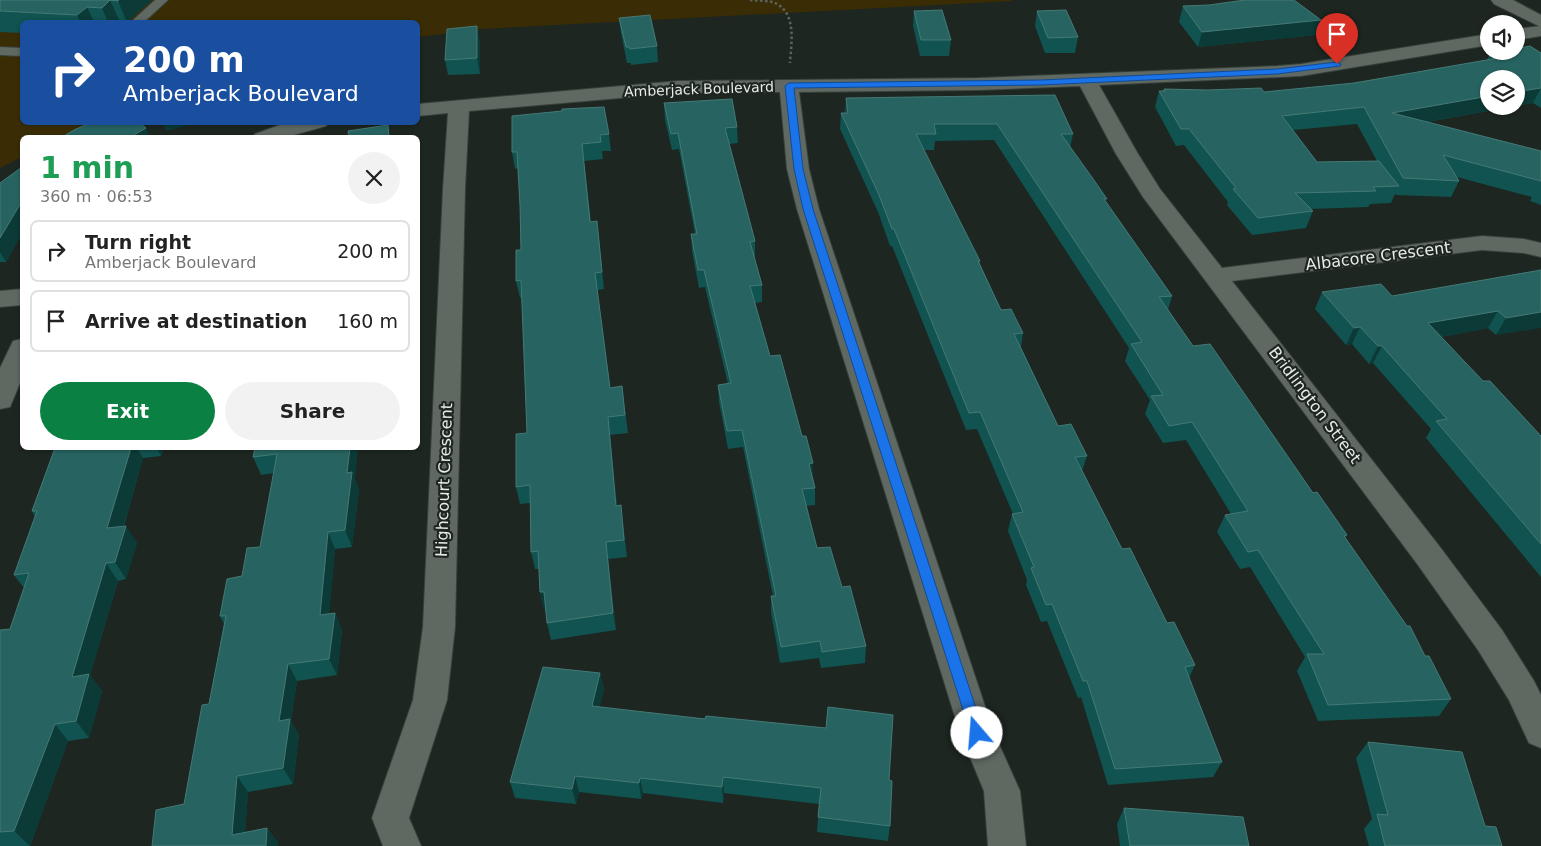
<!DOCTYPE html>
<html lang="en">
<head>
<meta charset="utf-8">
<style>
	body { margin:0; font-family:"DejaVu Sans",sans-serif; background:#f2f2f2; color:#222; height:100vh; display:flex; flex-direction:column; font-size:19px; white-space:nowrap }
	* { box-sizing:border-box; margin:0 }
	p { font-size:16px; color:#767676 }
	.icon { flex:none; width:28px; height:28px; fill:none; stroke:currentColor; stroke-width:2; stroke-linecap:round; stroke-linejoin:round }
	.map { position:relative; flex:1; overflow:hidden }
	.drawer { position:absolute; left:20px; top:135px; width:400px; height:315px; display:flex; flex-direction:column; background:#fff; border-radius:8px; box-shadow:0 1px 4px #0004 }
	.drawer>* { flex:none }
	.hud { position:absolute; left:20px; top:20px; width:400px; height:105px; border-radius:8px; box-shadow:0 1px 4px #0004; background:#1a4fa0; color:#fff; overflow:hidden }
	.fabs { position:absolute; left:1480px; top:15px; display:grid; gap:10px }
	.fabs a { display:grid; place-items:center; width:45px; height:45px; border-radius:50%; background:#fff; box-shadow:0 1px 4px #0004; font-size:25px }
	.pin { position:absolute; display:grid; place-items:center; width:42px; height:42px; color:#fff; margin:-51px -21px; border-radius:50% 50% 50% 0; rotate:-45deg; box-shadow:0 0 5px #0007 }
	.pin .icon { rotate:45deg }
	.me { position:absolute; width:55px; margin:-28px; rotate:342deg; stroke-linejoin:round; filter:drop-shadow(0 0 4px #0008) }
	.turn { display:flex; align-items:center; gap:18px; height:105px; padding:0 20px; font-size:22px }
	.turn .icon { width:65px; height:65px; stroke-width:2.5 }
	.turn b { display:block; font-size:35px; line-height:42px }
	.round { display:grid; place-items:center; flex:none; width:52px; height:52px; border-radius:26px; background:#f2f2f2 }
	.headline { display:flex; align-items:center; justify-content:space-between; height:85px; padding:0 20px }
	h1 { font-size:30px; font-weight:800; line-height:38px; color:#1e9e55 }
	.action { display:flex; gap:10px; margin-top:auto; padding:10px 20px }
	.action a { flex:1; height:58px; border-radius:30px; background:#0b8043; color:#fff; font-size:20px; font-weight:800; line-height:58px; text-align:center }
	.action a+a { background:#f2f2f2; color:#222 }
	ul { padding:0; list-style:none }
	li { display:flex; align-items:center; gap:15px; height:62px; margin:0 10px 8px; padding:0 10px; border:2px solid #e0e0e0; border-radius:8px }
	li div { flex:1 }
	li b { display:block; font-size:19px }
	li em { font-style:normal }
	.map>svg:first-child { display:block }
	.green { fill:#3a2d05 }
	.lines { fill:none; stroke-linecap:round; stroke-linejoin:round }
	.service-casing { stroke:#38403b; stroke-width:2 }
	.minor-casing { stroke:#38403b; stroke-width:2 }
	.tertiary-casing { stroke:#38403b; stroke-width:2 }
	.path { stroke:#5c635e; stroke-width:2.5; stroke-dasharray:2.5 2.5; stroke-linecap:butt }
	.service { fill:#5f6962; fill-rule:evenodd }
	.minor { fill:#5f6962; fill-rule:evenodd }
	.tertiary { fill:#5f6962; fill-rule:evenodd }
	.wall { fill:#105350; fill-rule:evenodd }
	.shaded-wall { fill:#0c3a36 }
	.building { fill:#276461; stroke:#457976 }
	.route { fill:#1a73e8; stroke:#114b97 }
	.labels { text-anchor:middle; dominant-baseline:central; stroke-width:4.5; stroke-linejoin:round; paint-order:stroke }
	.far-street-label { font-size:14px; fill:#e7ece8; stroke:#1d2620 }
	.street-label { font-size:16px; fill:#e7ece8; stroke:#1d2620 }
</style>
</head>
<body>
<div class="map">
<svg width="1541" height="846" viewBox="0 0 1541 846">
	<rect width="100%" height="100%" fill="#1d2620"/>
	<polygon class="green" points="0,0 1011,0 1012,1 481,29 418,37 418,22 22,22 22,122 89,123 60,137 22,138 22,157 0,168"/>
	<g class="lines">
		<g class="service-casing">
			<g id="service">
				<polygon points="155,0 168,0 144,22 131,22"/>
				<polygon points="0,47 22,48 22,56 0,55"/>
			</g>
		</g>
		<g class="minor-casing">
			<g id="minor">
				<polygon points="1541,26 1541,36 1516,40 1516,29"/>
				<polygon points="1489,34 1489,45 1301,76 1099,85 1138,154 1160,189 1222,268 1482,236 1524,239 1541,243 1541,257 1524,253 1482,250 1232,281 1440,547 1502,630 1534,681 1541,695 1541,748 1529,743 1509,700 1478,650 1418,565 1143,197 1116,154 1080,86 979,90 799,92 809,169 819,209 994,733 1020,791 1026,846 988,846 984,791 960,733 797,209 787,169 780,92 678,93 469,111 465,189 455,627 447,700 409,818 421,846 383,846 372,818 413,700 423,627 443,189 448,113 418,116 418,104 678,81 979,78 1277,66 1301,64"/>
				<polygon points="288,122 329,122 326,126 283,138 252,138 255,134"/>
				<polygon points="22,289 22,305 0,307 0,291"/>
				<polygon points="22,339 22,378 10,407 0,409 0,368 13,341"/>
			</g>
		</g>
		<g class="tertiary-casing">
			<polygon id="tertiary" points="1491,0 1513,0 1541,15 1541,27 1494,4"/>
		</g>
		<path class="path" d="M750,0C759,1 770,0 777,4C797,15 791,45 790,63"/>
		<use href="#service" class="service"/>
		<use href="#minor" class="minor"/>
		<use href="#tertiary" class="tertiary"/>
	</g>
	<g class="wall">
		<polygon points="0,0 152,0 127,22 22,22 22,33 0,32"/>
		<polygon points="1183,6 1316,35 1198,47 1179,22"/>
		<polygon points="914,11 951,40 949,56 920,56 913,26"/>
		<polygon points="1037,11 1078,37 1075,53 1045,53 1035,26"/>
		<polygon points="619,18 657,46 658,62 631,65 631,63 627,63 621,33"/>
		<polygon points="480,42 480,74 448,75 445,60"/>
		<path d="M1490,53H1541V108L1533,103L1427,122L1541,151V205L1530,201L1532,197L1457,177L1459,181L1451,197L1396,195L1395,194L1391,203L1370,204L1368,207L1311,209L1313,211L1306,228L1252,235L1227,205L1228,202L1184,145L1176,146L1155,107L1159,91H1163L1164,89L1264,92L1354,83L1487,60ZM1357,124L1377,161L1317,162L1293,130Z"/>
		<polygon points="846,98 1073,134 1070,148 1106,202 1172,296 1168,310 1193,346 1347,535 1345,538 1425,656 1451,699 1439,716 1318,721 1297,671 1305,657 1250,567 1240,569 1217,532 1225,515 1231,514 1186,440 1163,443 1145,414 1150,400 1125,361 1129,348 994,140 935,141 934,150 924,150 980,261 980,264 1001,310 1023,333 1021,347 1058,426 1087,456 1082,471 1122,549 1167,623 1195,665 1189,678 1222,762 1213,777 1108,785 1081,697 1078,698 1047,621 1041,622 1026,585 1027,580 1008,531 1012,514 1013,514 977,429 966,430 892,246 890,246 878,212 840,129 841,113 845,113"/>
		<polygon points="664,103 737,127 738,143 729,144 755,241 755,258 754,259 762,285 762,302 755,303 770,356 813,463 813,478 815,488 815,505 806,506 817,548 842,587 866,646 865,663 821,668 819,658 780,663 771,613 771,596 773,596 743,447 728,449 719,402 718,385 728,384 705,287 699,288 692,251 691,234 695,234 679,149 672,150 665,120"/>
		<polygon points="512,116 609,134 611,151 602,151 603,159 584,161 591,222 599,238 604,289 597,290 610,388 622,386 628,433 610,435 617,506 623,523 627,557 608,559 616,630 551,640 547,623 546,609 544,610 540,592 539,569 535,569 531,552 530,503 520,504 516,487 527,433 522,298 520,298 516,281 521,250 520,205 518,168 515,169 512,152"/>
		<polygon points="22,167 22,233 6,262 0,262 0,183"/>
		<polygon points="1541,270 1496,335 1488,328 1441,337 1483,381 1541,436 1541,577 1426,438 1431,429 1373,363 1369,364 1352,344 1346,345 1315,309 1322,292 1392,296"/>
		<polygon points="55,448 164,448 161,456 143,458 124,526 137,543 126,579 118,581 90,675 102,691 89,738 68,741 30,846 0,846 0,630 10,629 24,588 14,575 35,517 32,511"/>
		<polygon points="255,448 355,480 359,490 352,547 335,549 329,613 335,613 342,630 337,675 297,681 291,721 299,735 293,784 248,792 245,833 267,828 278,843 152,846 184,804 209,704 224,624 220,616 260,547 274,473 261,475 253,457"/>
		<polygon points="600,673 604,689 599,707 889,780 890,826 888,841 817,832 819,804 724,793 723,803 643,793 641,799 579,792 576,804 515,798 510,782"/>
		<polygon points="1368,742 1485,826 1502,846 1369,846 1364,829 1372,819 1356,758"/>
		<polygon points="1124,808 1249,846 1120,846 1117,824"/>
	</g>
	<g class="shaded-wall">
		<polygon points="110,0 120,22 108,22 102,8"/>
		<polygon points="119,0 152,0 127,22 118,1"/>
		<polygon points="87,7 94,22 80,22 77,15"/>
		<polygon points="1321,20 1316,35 1198,47 1202,32"/>
		<polygon points="477,26 480,42 480,74 477,58"/>
		<polygon points="1541,88 1533,103 1385,129 1392,113 1489,96 1489,106 1516,106 1516,92"/>
		<polygon points="163,122 200,122 166,131"/>
		<polygon points="146,128 151,138 129,138"/>
		<polygon points="22,201 22,233 6,262 0,252 0,238"/>
		<polygon points="597,221 599,238 604,289 602,272"/>
		<polygon points="1498,311 1488,328 1419,341 1428,323"/>
		<polygon points="1541,312 1541,328 1496,335 1506,318"/>
		<polygon points="1360,327 1352,344 1346,345 1354,328"/>
		<polygon points="1378,346 1382,346 1373,363 1369,364"/>
		<polygon points="608,417 610,435 619,523 616,506"/>
		<polygon points="131,448 137,448 143,458 118,545 107,528"/>
		<polygon points="157,448 164,448 161,456"/>
		<polygon points="350,448 358,448 355,480 359,490 352,547 345,530 347,473"/>
		<polygon points="813,463 813,480 809,464"/>
		<polygon points="126,526 137,543 126,579 115,562"/>
		<polygon points="328,532 335,549 328,631 320,615"/>
		<polygon points="606,542 608,559 616,630 613,613"/>
		<polygon points="106,563 118,581 90,675 102,691 89,738 76,721 72,677"/>
		<polygon points="540,592 544,592 548,609 544,610"/>
		<polygon points="335,613 342,630 337,675 329,659"/>
		<polygon points="288,664 297,681 291,721 299,735 293,784 283,768 279,721"/>
		<polygon points="600,673 604,689 596,723 592,706"/>
		<polygon points="55,724 68,741 30,846 14,831"/>
		<polygon points="237,776 248,792 244,846 232,835"/>
		<polygon points="575,776 579,792 576,804 572,789"/>
		<polygon points="723,777 724,793 723,803 722,787"/>
		<polygon points="640,778 643,793 641,799 639,783"/>
		<polygon points="267,828 278,843 278,846 266,846"/>
	</g>
	<g class="building">
		<polygon points="0,0 119,0 118,1 110,0 102,8 87,7 77,15 0,11"/>
		<polygon points="1245,0 1294,0 1321,20 1202,32 1183,6 1209,5"/>
		<polygon points="942,10 951,40 921,40 914,11"/>
		<polygon points="1066,10 1078,37 1048,38 1037,11"/>
		<polygon points="650,15 657,46 630,49 629,47 626,47 619,18"/>
		<polygon points="477,26 477,58 445,60 447,29"/>
		<polygon points="1530,46 1541,53 1541,88 1516,92 1516,79 1489,79 1489,96 1392,113 1541,151 1541,181 1443,155 1459,181 1403,178 1364,107 1282,116 1317,162 1379,161 1399,186 1373,187 1376,191 1295,193 1313,211 1258,218 1233,189 1236,188 1189,129 1181,129 1159,91 1165,91 1164,89 1208,90 1261,88 1264,92 1354,83 1498,58 1490,53 1500,51 1516,51 1516,49"/>
		<polygon points="1055,95 1073,134 1061,134 1096,183 1107,199 1104,199 1172,296 1159,297 1193,346 1210,344 1313,493 1317,492 1347,535 1344,536 1407,626 1410,626 1425,656 1429,656 1451,699 1328,705 1307,654 1324,654 1258,550 1248,552 1225,515 1248,511 1192,422 1169,426 1151,396 1163,395 1131,344 1142,342 997,124 934,124 936,134 916,134 980,261 978,261 1001,310 1011,309 1023,333 1014,334 1058,426 1071,424 1087,456 1075,457 1122,549 1130,548 1167,623 1174,622 1195,665 1185,667 1222,762 1115,769 1087,681 1083,681 1052,604 1046,605 1031,568 1034,567 1012,514 1023,512 980,412 969,413 894,229 892,229 879,195 841,113 848,113 846,98"/>
		<polygon points="732,99 737,127 725,128 755,241 750,242 762,285 750,286 770,356 780,355 802,436 806,436 813,463 809,464 815,488 802,489 817,548 830,547 842,587 850,586 866,646 822,652 820,641 781,647 771,596 776,596 742,430 727,431 718,385 731,383 704,270 698,270 691,234 697,234 678,133 671,134 664,103"/>
		<polygon points="604,107 609,134 600,135 601,142 582,144 590,222 597,221 602,272 595,273 610,388 622,386 625,415 608,417 616,506 621,505 624,540 606,542 613,613 547,623 544,592 540,592 538,551 531,552 530,485 516,487 516,434 527,433 521,280 516,281 516,250 521,250 520,205 517,152 512,152 512,116 562,111 562,109"/>
		<polygon points="93,122 139,122 146,128 129,138 60,138 76,129"/>
		<polygon points="388,125 389,138 349,138 348,131"/>
		<polygon points="22,167 22,201 0,238 0,183"/>
		<polygon points="1541,270 1541,312 1506,318 1498,311 1428,323 1483,381 1490,381 1541,436 1541,544 1436,421 1447,419 1382,346 1378,346 1360,327 1354,328 1322,292 1381,284 1392,296"/>
		<polygon points="55,448 131,448 107,528 126,526 115,562 106,563 72,677 89,674 76,721 55,724 14,831 0,832 0,630 10,629 29,573 14,575 37,511 32,511"/>
		<polygon points="255,448 350,448 347,473 352,472 345,530 328,532 320,615 335,613 329,659 288,664 279,721 290,719 283,768 237,776 232,835 267,828 266,846 152,846 156,810 184,804 202,705 209,704 226,616 220,616 227,579 242,576 247,548 260,547 277,454 253,457"/>
		<polygon points="543,667 600,673 592,706 705,719 706,716 826,728 828,707 893,715 889,780 892,781 890,826 818,817 821,788 723,777 722,787 640,778 639,783 575,776 572,789 510,782"/>
		<polygon points="1368,742 1462,752 1485,826 1496,827 1502,846 1385,846 1377,814 1388,815"/>
		<polygon points="1124,808 1243,817 1249,846 1130,846"/>
	</g>
	<polygon class="route" points="1337,62 1341,64 1340,66 1277,74 1041,85 794,88 803,169 813,209 984,733 982,738 977,740 972,738 803,209 794,169 785,86 789,83 1041,80 1277,69"/>
	<g class="labels">
		<g class="far-street-label">
			<text transform="translate(699 89) rotate(-2)">Amberjack Boulevard</text>
		</g>
		<g class="street-label">
			<text transform="translate(1378 256) rotate(-7)">Albacore Crescent</text>
			<text transform="translate(1315 405) rotate(53)">Bridlington Street</text>
			<text transform="translate(444 480) rotate(-88)">Highcourt Crescent</text>
		</g>
	</g>
</svg>
<div class="fabs">
<a><svg class="icon" aria-label="sound" viewBox="0 0 24 24"><path d="M4 9h4l5-4v14l-5-4H4zM17 9q2 3 0 6"/></svg></a>
<a><svg class="icon" aria-label="layers" viewBox="0 0 24 24"><path d="M12 4l9 5-9 5-9-5zM3 14l9 5 9-5"/></svg></a>
</div>
<div class="pin" style="left:1337px;top:64px;background:#d93025"><svg class="icon" aria-label="arrive" viewBox="0 0 24 24"><path d="M6 21V4h12l-3 4 3 4H6"/></svg></div>
<svg class="me" style="left:977px;top:733px" viewBox="-20 -20 40 40"><circle r="19" fill="#fff"/><path d="M0-13L10 11 0 6-10 11z" fill="#1a73e8"/></svg>
<div class="hud">
<div class="turn"><svg class="icon" aria-label="right" viewBox="0 0 24 24"><path d="M7 20v-9h11M14 6l5 5-5 5"/></svg><div><b>200 m</b>Amberjack Boulevard</div></div>
</div>
<section class="drawer">
<div class="headline"><div><h1>1 min</h1><p>360 m · 06:53</p></div><a class="round"><svg class="icon" aria-label="close" viewBox="0 0 24 24"><path d="M6 6l12 12M18 6L6 18"/></svg></a></div>
<ul>
<li><svg class="icon" aria-label="right" viewBox="0 0 24 24"><path d="M7 20v-9h11M14 6l5 5-5 5"/></svg><div><b>Turn right</b><p>Amberjack Boulevard</p></div><em>200 m</em></li>
<li><svg class="icon" aria-label="arrive" viewBox="0 0 24 24"><path d="M6 21V4h12l-3 4 3 4H6"/></svg><div><b>Arrive at destination</b></div><em>160 m</em></li>
</ul>
<div class="action"><a>Exit</a><a>Share</a></div>
</section>
</div>
</body>
</html>
